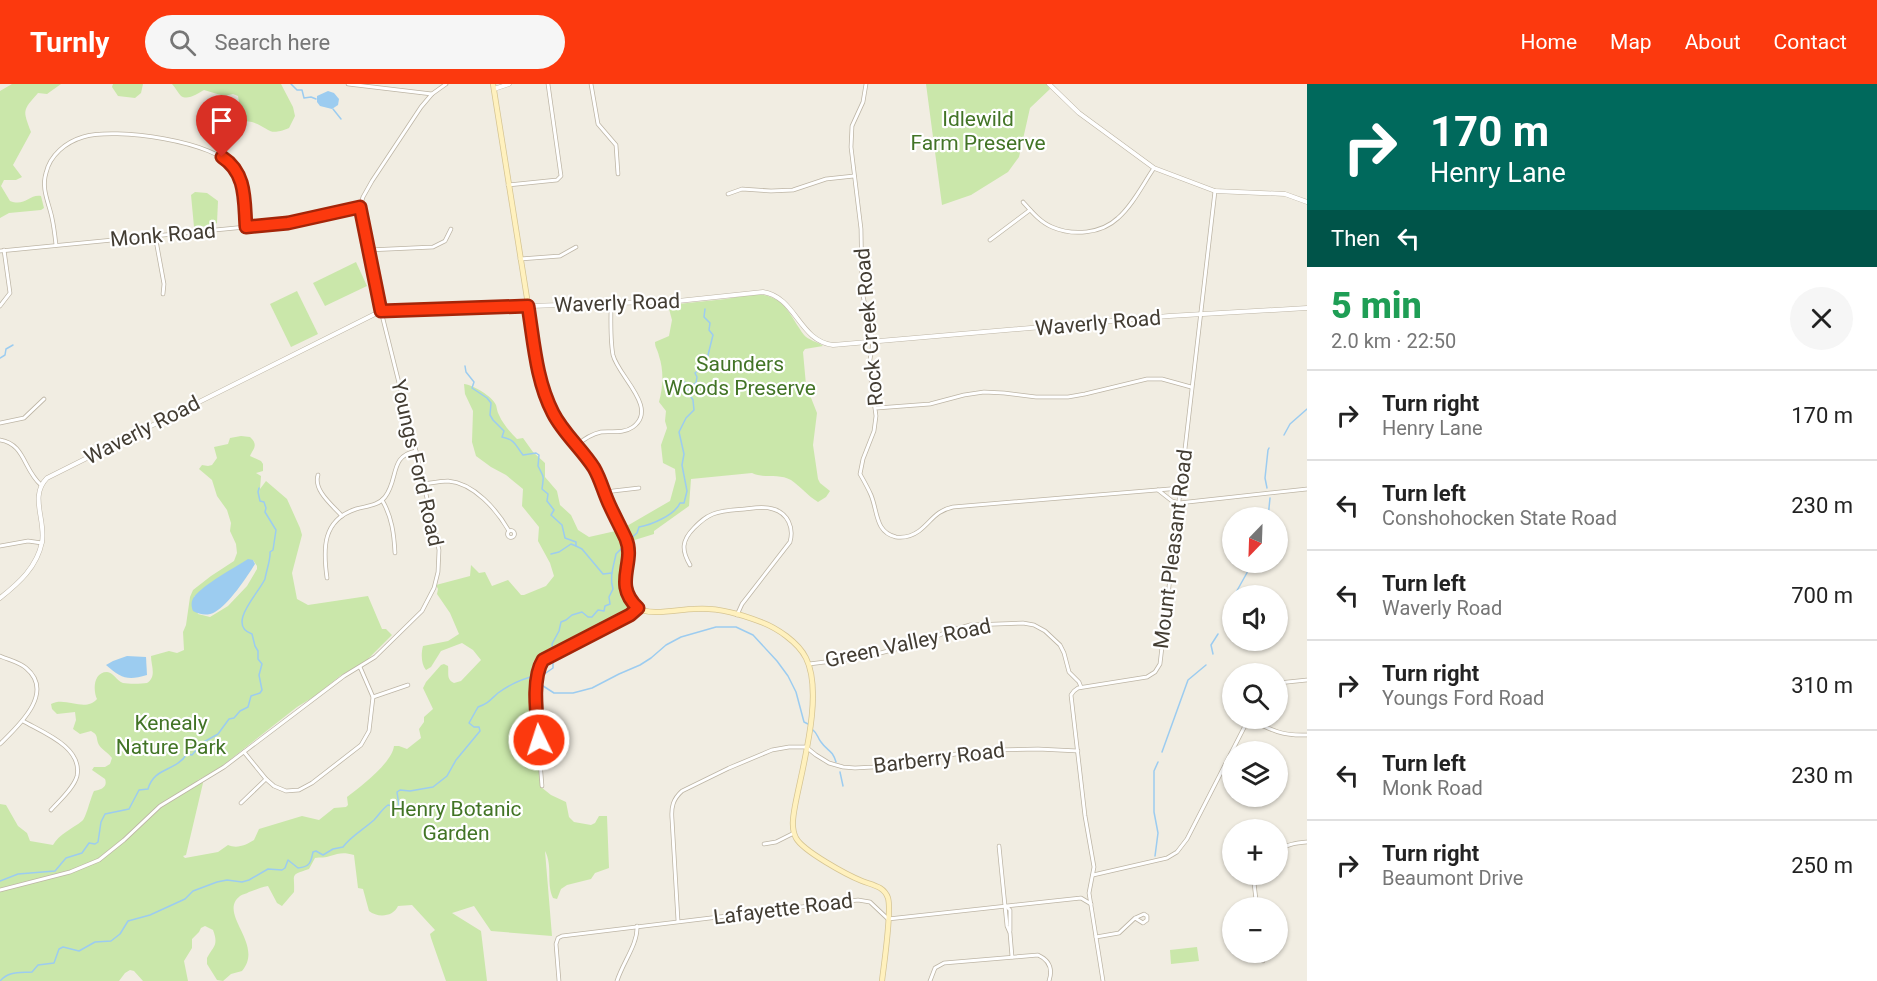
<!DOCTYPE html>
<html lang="en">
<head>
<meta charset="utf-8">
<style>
	body { margin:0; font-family:Roboto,sans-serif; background:#f6f6f6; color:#222; height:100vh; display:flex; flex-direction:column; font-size:22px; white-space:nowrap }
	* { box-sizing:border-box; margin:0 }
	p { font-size:20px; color:#767676 }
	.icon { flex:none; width:33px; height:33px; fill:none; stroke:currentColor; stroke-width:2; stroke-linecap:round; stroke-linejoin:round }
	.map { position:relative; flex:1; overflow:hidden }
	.details { display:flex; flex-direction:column; background:#fff; width:570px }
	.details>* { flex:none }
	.top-card { background:#00695c; color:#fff; overflow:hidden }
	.needle { width:39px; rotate:203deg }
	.fabs { position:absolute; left:1222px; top:423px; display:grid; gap:12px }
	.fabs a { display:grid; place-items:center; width:66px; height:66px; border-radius:50%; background:#fff; box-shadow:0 2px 4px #0004; font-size:30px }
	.pin { position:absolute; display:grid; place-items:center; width:51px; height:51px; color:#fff; margin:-62px -26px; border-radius:50% 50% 50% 0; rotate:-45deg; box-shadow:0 0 6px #0007 }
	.pin .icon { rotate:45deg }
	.me { position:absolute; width:66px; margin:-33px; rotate:356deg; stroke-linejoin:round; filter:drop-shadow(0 0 4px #0008) }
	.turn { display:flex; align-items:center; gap:21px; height:126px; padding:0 24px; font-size:27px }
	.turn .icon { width:78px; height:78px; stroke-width:2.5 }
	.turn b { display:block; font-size:42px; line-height:51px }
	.then { display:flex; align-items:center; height:57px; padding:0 24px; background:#0003; gap:12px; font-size:22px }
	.round { display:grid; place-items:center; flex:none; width:63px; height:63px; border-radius:32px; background:#f6f6f6 }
	.head { display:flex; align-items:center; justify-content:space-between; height:102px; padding:0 24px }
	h1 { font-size:36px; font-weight:800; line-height:45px; color:#1e9e55 }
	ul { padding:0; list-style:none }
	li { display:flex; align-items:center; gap:18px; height:90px; padding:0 24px; border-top:2px solid #e0e0e0 }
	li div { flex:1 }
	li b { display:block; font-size:22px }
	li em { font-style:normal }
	header { display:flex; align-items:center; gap:36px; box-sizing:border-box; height:84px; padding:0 30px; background:#fc390e; color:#fff }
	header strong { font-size:28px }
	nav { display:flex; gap:33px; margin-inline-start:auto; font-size:21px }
	.search { width:420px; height:54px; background:#f6f6f6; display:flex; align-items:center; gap:15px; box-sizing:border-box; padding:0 21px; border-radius:33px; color:#767676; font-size:22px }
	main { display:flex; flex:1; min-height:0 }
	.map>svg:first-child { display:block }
	.green { fill:#cae7aa; fill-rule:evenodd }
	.water { fill:#9cccf0 }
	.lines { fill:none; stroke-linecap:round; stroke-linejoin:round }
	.stream { stroke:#9cccf0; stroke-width:1.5 }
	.minor-casing { stroke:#bdb5a5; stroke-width:4.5 }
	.tertiary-casing { stroke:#bdb5a5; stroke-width:5 }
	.secondary-casing { stroke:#d6c593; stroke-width:6 }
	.minor { stroke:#fff; stroke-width:3 }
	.tertiary { stroke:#fff; stroke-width:4 }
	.secondary { stroke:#fff1be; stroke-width:4.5 }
	.route-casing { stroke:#a42509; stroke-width:15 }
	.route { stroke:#fc390e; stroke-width:10 }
	.labels { text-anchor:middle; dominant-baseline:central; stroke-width:4.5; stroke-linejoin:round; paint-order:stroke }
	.park-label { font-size:21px; fill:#427426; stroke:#fff }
	.street-label { font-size:21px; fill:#433d33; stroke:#fff }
</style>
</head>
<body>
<header>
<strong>Turnly</strong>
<div class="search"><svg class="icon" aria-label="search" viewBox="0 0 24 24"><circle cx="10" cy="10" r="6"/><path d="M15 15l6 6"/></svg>Search here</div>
<nav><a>Home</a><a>Map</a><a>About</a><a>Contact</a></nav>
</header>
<main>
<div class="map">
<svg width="1307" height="897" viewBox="0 0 1307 897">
	<rect width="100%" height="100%" fill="#f1ede2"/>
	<g class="green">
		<path d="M12,0H61L47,10L38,9C22,27 23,26 31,48L13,81L22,93L16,96H4L1,102L10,117C25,123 29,110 41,112L44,124L41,126L9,129L0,134V7Z"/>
		<polygon points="113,0 143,0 141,9 135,14 118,12 112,3"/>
		<path d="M172,0H281L293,23L295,32L289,44C267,53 271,44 252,38C243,36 236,38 228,33L231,24L239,18L238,12L233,10L224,12L204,6C198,9 188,17 181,12C178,9 175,3 172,0Z"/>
		<polygon points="926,0 1046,0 1050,5 1030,24 1019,73 1008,88 971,111 942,121"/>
		<polygon points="195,108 207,109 218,117 217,139 213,142 194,143 191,111"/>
		<polygon points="356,178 367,202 325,222 313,199"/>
		<polygon points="297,207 318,250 291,263 270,220"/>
		<path d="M752,210C785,210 788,229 804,251C808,256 818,258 823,262L805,265L803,268L806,301L817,329L813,361L818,395L820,399L830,407L826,413L818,418C808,412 800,402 791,396C779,389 764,395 752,389L691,395L689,422L654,447V450L625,459C627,470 623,478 623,489C622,502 627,516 635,526L533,578L534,582L538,580L533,608L541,703L551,711L566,718L569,733L574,738L591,741L595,739L599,732H607L609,784L595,789L591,795L567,801L561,805L557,815L553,814C546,800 553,782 545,767L552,852L491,847L474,822L452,829L481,847L487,897H446L431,854L430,850L435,846L412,821L398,822C393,833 378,834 369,827L363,805L358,804L354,771C344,768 339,769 330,772C326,774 320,773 315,774L309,785C289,792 295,789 294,808L282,822L277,819L268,802C261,803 256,806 249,808C246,810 243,810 240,812C217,830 265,860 242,887L231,890L223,897L217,896L207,880V874C213,862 219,862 213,846L205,842L201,844L199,848L192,855V864L184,877L188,897H143L134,887L130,886L125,889L119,897H0V720L6,721L18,742L27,749L30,757L53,761C59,750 72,745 82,737C86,734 90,715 94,707C101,706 108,703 105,695L92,686L94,683H105L110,680L112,674C108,668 100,665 98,659C96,652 98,651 91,647L80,650L73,645L76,636L75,628L57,630L52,625L51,620C66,612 85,629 97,615C93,607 93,588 107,588C113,588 117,597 123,599C128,600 141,600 147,599C157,592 151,582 151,572L169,567L177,569L184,566L183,548L186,541L190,513L193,506L211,492L234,477L237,469L236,460L230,447L231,439L227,426L217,412L212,396L199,385L202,381L208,382L212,381L217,374L214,363L228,360L230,354L241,352L250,353C259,361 253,365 250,372L261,377L263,380V387L256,389L261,392L260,405L266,397L287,415L300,444L302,451L292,489L297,515L308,521L368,512L382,545H386L392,551L366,577L340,592L315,612L297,623L217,686L198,696L203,699L186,771L183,772L185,774L218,768L228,761C237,765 246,761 254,756L259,745L302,732L319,736L334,724L346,723L348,721L347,713C360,703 392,679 394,662H399L407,665L421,654L419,645L424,638V633L433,625L423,604L426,598L441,581L444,580L448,582C449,589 446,595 454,599L461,597L481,576L473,566L462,559L441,567L431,583L426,586C421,580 421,569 423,562L448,557L459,550L450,529L437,510L438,505L436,501L470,492L471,481L479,489L485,488L492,502L508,496L521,511H524L546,502L554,492L550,479L538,457L539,443L522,422L523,405L506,391L491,383L476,372L472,358L473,327L465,310L464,300C473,301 492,312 496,321C497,324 497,328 499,331C503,340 510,348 517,355L523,354L533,368L545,379V393L557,407L560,421L571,431L578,446L589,453L620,446L670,417L676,395L675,385L663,379L661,361L667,344L665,337L666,327L659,318C663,303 664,287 659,272C658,266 655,264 655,258L669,252L672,236L668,221L726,215ZM248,476H253L257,482V485L247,502L228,522L210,533L198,530L194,513L206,503Z"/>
		<polygon points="1197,863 1199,877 1171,880 1170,866"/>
	</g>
	<g class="water">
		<polygon points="328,7 334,9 339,15 338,21 332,25 320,22 317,18 317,12"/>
		<path d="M248,475L253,476L255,480C247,493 229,520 215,528C208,532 200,531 193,527C191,522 191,517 194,513C204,500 234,484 248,475Z"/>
		<path d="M127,572L146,573L147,591C127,597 121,594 106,581L113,577Z"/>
	</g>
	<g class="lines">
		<g class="stream">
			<polyline points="291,0 297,6 302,6 304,14 311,13 316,15"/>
			<polyline points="333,25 341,35"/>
			<polyline points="0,274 5,271 6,265 13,261"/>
			<path d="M465,282L466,288L474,298L472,304L487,314L491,319L490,331L493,336L504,347L502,353C516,356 515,361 523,371L536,369L539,371L538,382C544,394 544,390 542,405L548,410L547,417L554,426L551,431L562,441L565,454L576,458V462L582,465L603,490L612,489"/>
			<polyline points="683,298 688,299 689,303"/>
			<polyline points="1284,351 1290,340 1307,325"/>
			<polyline points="1267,404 1265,394 1268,366 1269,364"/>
			<polyline points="1268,434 1270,414"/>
			<path d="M630,455L637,449L639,443C651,441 675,431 680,419H684L687,407L682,381L684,370L679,348L686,334L694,326L693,316L686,305L696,299L697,293L695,289L708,278V271L713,251L709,246L710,239L704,233L705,225"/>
			<polyline points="551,470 559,468 571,460 576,462"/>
			<polyline points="1234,512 1253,478"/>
			<polyline points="1228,533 1233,514"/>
			<path d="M553,568L552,560L559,547L561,538L566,536L572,531L582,528L588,533H592L598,526L604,527L605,522L610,520L609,513L613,505C609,493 614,481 616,470L624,462"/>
			<polyline points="1213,570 1211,561 1218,550"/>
			<polyline points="553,573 553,584 543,591 540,600 554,609 573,609 592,604 619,590 640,581 651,574 666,561 681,553 716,543 736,543 753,551 777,577 788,592 796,608 804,638 808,640"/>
			<path d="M813,646C818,650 817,653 821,658C828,668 832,665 836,678"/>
			<polyline points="1162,668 1188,596 1206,581"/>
			<polyline points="840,688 843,702"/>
			<polyline points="1155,772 1158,749 1154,728 1154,687 1158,678"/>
			<path d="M0,797L18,790L55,787L66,774L82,769L89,759L95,760L98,758L101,738L105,730L129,725L139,706L148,705C154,683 175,688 187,670L192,671L202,659L218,650L229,635L234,634L240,627L248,623L251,612L260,609L262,606L259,591L262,580L258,575V567L255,562L252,550C226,541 258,510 265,495C266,488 271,474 270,468L273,466L276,446L265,428L266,424L264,418L260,417L258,408L259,404"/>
			<path d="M0,897C9,887 19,889 32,888L38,881L54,879L59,865L63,863L79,867L95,858L111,857L120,850L128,837L150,831L185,815L193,807L217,798L227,796L242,798L249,796L268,785L282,786L285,784L288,776L298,784C310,783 311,778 313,768L316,767L323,771L333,765L343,763C350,753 364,745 374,736C379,731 382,725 388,721L396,723L399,722L397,708L400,706L410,707L433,703L447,692L456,676L480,647L479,643H474L469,639L478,623C489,619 490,616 498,609C509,601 521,595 535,592"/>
		</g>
		<g class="minor-casing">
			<g id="minor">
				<polyline points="348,0 432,10"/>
				<polyline points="591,0 598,40 616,61 618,90"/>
				<path d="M866,0L863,18L852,42L851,63L861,145L862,207L873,259L869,281L876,332L874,347L863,375L860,390C864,397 868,404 871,411C878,428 875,448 896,453C904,454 912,452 919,447C932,437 935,427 953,423L1181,404"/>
				<polyline points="508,101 557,96 561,92 548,0"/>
				<polyline points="728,110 742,105 771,107 793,106 826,95 854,92"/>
				<path d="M1023,118C1031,127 1040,138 1052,143C1073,152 1101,150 1118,134C1133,121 1143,100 1154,84"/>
				<polyline points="155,151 164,200 163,210"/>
				<polyline points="990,156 1030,126"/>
				<path d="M56,161C55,152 54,143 52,134C49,119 41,105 46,89C50,71 66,58 83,53C115,43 216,57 236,85C247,100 245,124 246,143"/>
				<polyline points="368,166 433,163 445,157 451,145"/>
				<polyline points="0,167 288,139 360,123"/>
				<polyline points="520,175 560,172 576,163"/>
				<polyline points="0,222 10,209 4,166"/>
				<polyline points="877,324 930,320 964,311 984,308 1004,309 1036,313 1068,313 1085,310 1147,295 1162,295 1191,303"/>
				<polyline points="0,339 24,334 44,315"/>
				<path d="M0,356C25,360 23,385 41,401"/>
				<path d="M577,361C584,355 592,350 601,348C612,347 623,350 633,343C659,324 618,292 613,271C610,255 611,236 611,220"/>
				<path d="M318,391C313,406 332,421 342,432"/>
				<path d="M424,400C431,399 440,397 448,397C474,399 497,426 509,447"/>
				<polyline points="1158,406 1172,417 1179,419 1307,405"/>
				<polyline points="606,410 613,407 639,404"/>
				<path d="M382,416C392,433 394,450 395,469"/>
				<circle cx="511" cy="450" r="3.5"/>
				<polyline points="0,462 28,457 42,459"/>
				<path d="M690,481C681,466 682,456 694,444C700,438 705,433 713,430C723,426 734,426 745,425C754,424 764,422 773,425C788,429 794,444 790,458L742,520L737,531"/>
				<path d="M327,494C323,465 322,436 356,425C366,422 378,422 385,413C399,395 389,372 416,367"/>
				<path d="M0,572C9,576 19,578 26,584C56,609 17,643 0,660"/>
				<polyline points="809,580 865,573 923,558 949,547 970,541 1023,539 1034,541 1045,547 1060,561 1064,569 1069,588 1079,598 1081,603"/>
				<polyline points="1278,599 1307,596"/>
				<polyline points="373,613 408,601"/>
				<path d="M1249,635C1271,646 1282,652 1307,651"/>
				<path d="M23,637C42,648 83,663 77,692C74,704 59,717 51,726"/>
				<polyline points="244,668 266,695 274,702 286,707 299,706 312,699 361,661 369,647 373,613 360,583"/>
				<polyline points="542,702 535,615 541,578 545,574 630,531 638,524"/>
				<polyline points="241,719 266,695"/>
				<polyline points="764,760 776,758 794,749"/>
				<polyline points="999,762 1007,842 1010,849 1012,873"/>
				<path d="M1278,767C1286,760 1297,759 1307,758"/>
				<polyline points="1093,791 1167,774 1177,768 1187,755 1249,634"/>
				<polyline points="0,806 70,788 99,776 124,756 160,722 224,683 344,592 375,573 422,527 434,504 438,488 439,466 416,367 381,227 360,123 363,113 372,97 421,23 432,10 446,0"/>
				<polyline points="1006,822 1010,826 1010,847"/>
				<polyline points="1257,824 1254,799 1257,790"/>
				<path d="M678,837L672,735C671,723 673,715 682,707L729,684L772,666L789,663H806L816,671L829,679L843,683L855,684L873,683L956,670L997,666L1038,665L1078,667"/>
				<polyline points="1096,853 1119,849 1135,834 1144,830 1147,832 1147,836 1143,839 1135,834"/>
				<polyline points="1262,868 1263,877"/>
				<polyline points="559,897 556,860 558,854 562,852 858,816 870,818 888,835 1081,814 1091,820"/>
				<path d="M617,897C623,878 638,860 637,842"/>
				<path d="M930,897L935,884L944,879L1038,871C1049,876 1053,885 1049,897"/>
				<polyline points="1103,897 1089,809 1094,783 1085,732 1071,611 1074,607 1078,604 1147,593 1155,588 1160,580 1215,107"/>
			</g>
		</g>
		<g class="tertiary-casing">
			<g id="tertiary">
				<polyline points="1049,0 1079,29 1154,84 1215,107 1285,110 1307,118"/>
				<polyline points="494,5 509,0"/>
				<path d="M0,514C19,499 37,483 42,458C46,436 29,412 47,394L381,227L678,217L763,208C796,213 799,257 833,261L1169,232L1307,224"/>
			</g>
		</g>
		<g class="secondary-casing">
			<path id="secondary" d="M493,0L540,296C543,310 549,325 557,337C568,354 583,367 594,384C601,396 604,409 609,422C615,434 623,446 627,459C635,480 613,503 636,523C648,533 680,525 694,525C716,523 741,530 761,538C777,544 798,558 806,574C824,610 802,684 795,722C793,733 791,744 796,754C803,767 847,791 862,797C872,801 884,802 888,814C892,828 884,879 882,897"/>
		</g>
		<use href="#minor" class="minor"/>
		<use href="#tertiary" class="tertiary"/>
		<use href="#secondary" class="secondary"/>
	</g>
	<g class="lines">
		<g class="route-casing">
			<path id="route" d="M222,73C247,89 244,117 246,143L288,139L360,123L381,227L528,222C534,259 536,296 553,329C563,349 582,365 594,384C601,396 604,410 610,422C615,433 621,444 626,455C636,479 612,500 638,524L630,531L543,576C531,595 537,633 539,656"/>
		</g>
		<use href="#route" class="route"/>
	</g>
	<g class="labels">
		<g class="park-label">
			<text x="978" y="35">Idlewild<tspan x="978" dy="24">Farm Preserve</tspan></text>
			<text x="740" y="280">Saunders<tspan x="740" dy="24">Woods Preserve</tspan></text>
			<text x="171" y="639">Kenealy<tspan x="171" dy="24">Nature Park</tspan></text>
			<text x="456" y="725">Henry Botanic<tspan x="456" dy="24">Garden</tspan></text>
		</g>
		<g class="street-label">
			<text transform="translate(163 151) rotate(-5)">Monk Road</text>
			<text transform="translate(617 219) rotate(-2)">Waverly Road</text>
			<text transform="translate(1098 239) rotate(-5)">Waverly Road</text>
			<text transform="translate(869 243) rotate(-95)">Rock Creek Road</text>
			<text transform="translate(142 346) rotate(-27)">Waverly Road</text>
			<text transform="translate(417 379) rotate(77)">Youngs Ford Road</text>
			<text transform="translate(1173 465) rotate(-83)">Mount Pleasant Road</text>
			<text transform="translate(908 559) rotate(-12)">Green Valley Road</text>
			<text transform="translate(939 674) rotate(-7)">Barberry Road</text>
			<text transform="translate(783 825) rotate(-7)">Lafayette Road</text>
		</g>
	</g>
</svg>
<div class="fabs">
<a><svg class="needle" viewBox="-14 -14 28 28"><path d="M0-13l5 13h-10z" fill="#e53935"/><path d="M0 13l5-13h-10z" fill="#767676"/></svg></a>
<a><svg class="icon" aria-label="sound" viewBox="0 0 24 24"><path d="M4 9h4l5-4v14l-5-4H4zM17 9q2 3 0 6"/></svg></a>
<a><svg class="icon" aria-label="search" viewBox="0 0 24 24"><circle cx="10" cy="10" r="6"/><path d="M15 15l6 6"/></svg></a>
<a><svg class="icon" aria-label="layers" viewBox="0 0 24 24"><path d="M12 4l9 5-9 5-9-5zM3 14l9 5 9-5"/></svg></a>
<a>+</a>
<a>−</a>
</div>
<div class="pin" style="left:222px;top:73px;background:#d93025"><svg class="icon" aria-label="arrive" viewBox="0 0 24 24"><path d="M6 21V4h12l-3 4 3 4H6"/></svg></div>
<svg class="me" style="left:539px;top:656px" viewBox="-20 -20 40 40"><circle r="17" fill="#fc390e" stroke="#fff" stroke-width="3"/><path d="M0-11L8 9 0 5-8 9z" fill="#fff"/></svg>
</div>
<section class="details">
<div class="top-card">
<div class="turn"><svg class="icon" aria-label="right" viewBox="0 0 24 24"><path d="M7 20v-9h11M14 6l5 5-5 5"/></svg><div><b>170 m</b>Henry Lane</div></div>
<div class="then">Then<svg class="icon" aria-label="left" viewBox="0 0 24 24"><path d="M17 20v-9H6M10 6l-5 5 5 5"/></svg></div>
</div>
<div class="head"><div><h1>5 min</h1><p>2.0 km · 22:50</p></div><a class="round"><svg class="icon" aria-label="close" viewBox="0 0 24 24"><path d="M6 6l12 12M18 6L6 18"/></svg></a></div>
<ul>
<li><svg class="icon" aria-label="right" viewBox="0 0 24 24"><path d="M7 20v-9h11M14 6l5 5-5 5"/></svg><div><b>Turn right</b><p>Henry Lane</p></div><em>170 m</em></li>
<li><svg class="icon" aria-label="left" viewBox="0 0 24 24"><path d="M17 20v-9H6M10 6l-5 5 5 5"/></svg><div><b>Turn left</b><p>Conshohocken State Road</p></div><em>230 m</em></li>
<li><svg class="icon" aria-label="left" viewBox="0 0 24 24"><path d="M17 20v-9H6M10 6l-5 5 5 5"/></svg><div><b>Turn left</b><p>Waverly Road</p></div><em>700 m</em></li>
<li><svg class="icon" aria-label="right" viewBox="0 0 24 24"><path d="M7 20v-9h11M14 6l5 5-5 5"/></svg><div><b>Turn right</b><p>Youngs Ford Road</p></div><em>310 m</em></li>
<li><svg class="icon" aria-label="left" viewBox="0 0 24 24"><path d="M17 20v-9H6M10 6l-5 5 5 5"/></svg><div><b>Turn left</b><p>Monk Road</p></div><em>230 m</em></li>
<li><svg class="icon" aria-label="right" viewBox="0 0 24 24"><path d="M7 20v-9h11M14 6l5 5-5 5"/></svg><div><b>Turn right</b><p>Beaumont Drive</p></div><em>250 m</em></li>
</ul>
</section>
</main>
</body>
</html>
